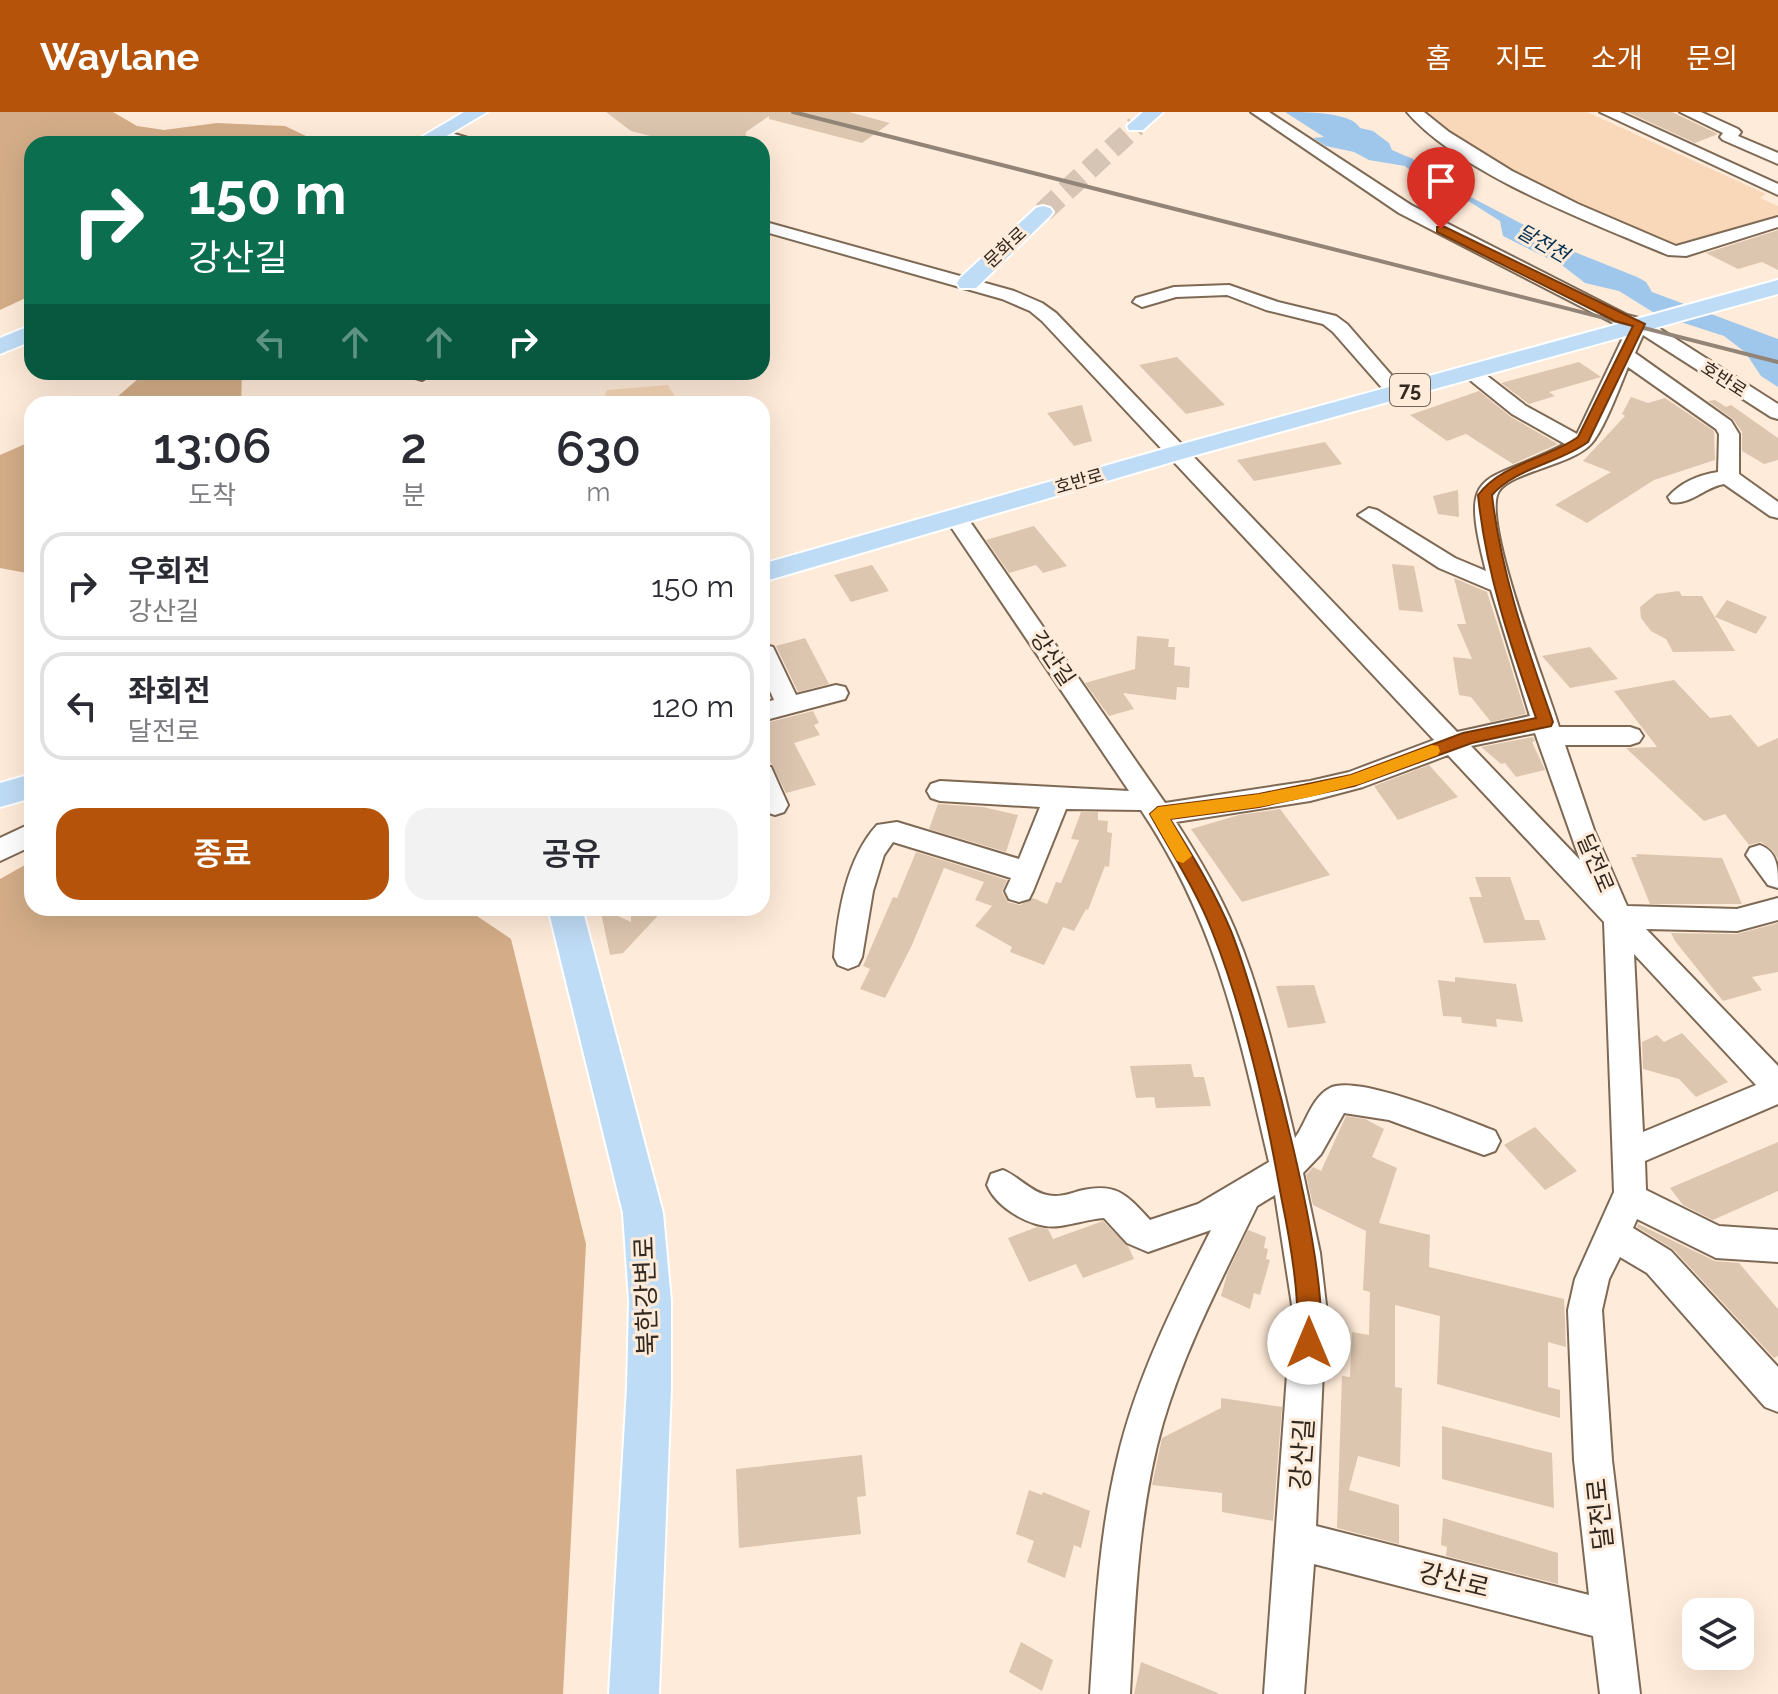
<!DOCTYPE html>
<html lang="ko">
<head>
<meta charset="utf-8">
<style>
	body { margin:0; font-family:Raleway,"Noto Sans KR",sans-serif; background:#f2f2f3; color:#2b2b33; height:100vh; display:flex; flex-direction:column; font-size:30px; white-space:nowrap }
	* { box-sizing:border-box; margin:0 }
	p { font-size:26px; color:#7c7c81 }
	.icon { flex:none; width:44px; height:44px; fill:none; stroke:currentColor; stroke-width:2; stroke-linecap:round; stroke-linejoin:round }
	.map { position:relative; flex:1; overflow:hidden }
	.side { position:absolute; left:24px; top:284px; width:746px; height:520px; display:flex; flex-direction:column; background:#fff; border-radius:24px; box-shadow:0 8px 32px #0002 }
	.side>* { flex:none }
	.hud { position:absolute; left:24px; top:24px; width:746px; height:244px; border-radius:24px; box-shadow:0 8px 32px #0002; background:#0b6e4f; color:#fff; overflow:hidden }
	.fabs { position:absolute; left:1682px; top:1486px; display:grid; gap:16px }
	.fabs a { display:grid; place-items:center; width:72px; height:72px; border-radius:16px; background:#fff; box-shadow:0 8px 32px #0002; font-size:40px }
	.pin { position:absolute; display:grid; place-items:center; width:68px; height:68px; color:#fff; margin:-82px -34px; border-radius:50% 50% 50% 0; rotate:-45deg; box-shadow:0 0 8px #0007 }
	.pin .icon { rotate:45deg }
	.me { position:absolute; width:88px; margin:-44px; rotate:0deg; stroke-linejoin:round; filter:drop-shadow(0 0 6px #0008) }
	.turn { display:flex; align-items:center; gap:28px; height:168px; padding:0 32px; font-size:36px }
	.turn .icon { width:104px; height:104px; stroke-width:2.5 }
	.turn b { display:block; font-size:56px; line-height:68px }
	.lanes { display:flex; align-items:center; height:76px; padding:0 32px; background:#0003; justify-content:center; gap:40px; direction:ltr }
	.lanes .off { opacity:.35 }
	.eta { display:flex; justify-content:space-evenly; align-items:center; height:136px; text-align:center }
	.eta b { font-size:48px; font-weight:600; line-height:56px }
	.primary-button { display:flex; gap:16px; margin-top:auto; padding:16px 32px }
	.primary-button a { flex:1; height:92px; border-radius:24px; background:#b45309; color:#fff; font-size:32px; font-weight:600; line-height:92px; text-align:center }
	.primary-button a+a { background:#f2f2f3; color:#2b2b33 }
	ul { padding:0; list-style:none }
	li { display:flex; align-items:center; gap:24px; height:108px; margin:0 16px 12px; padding:0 16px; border:4px solid #e1e1e2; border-radius:24px }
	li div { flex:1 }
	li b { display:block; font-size:30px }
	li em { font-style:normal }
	header { display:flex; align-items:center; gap:48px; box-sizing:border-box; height:112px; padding:0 40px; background:#b45309; color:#fff }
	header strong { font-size:38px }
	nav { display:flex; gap:44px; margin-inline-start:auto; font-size:28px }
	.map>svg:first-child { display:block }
	.green { fill:#f8d8b8 }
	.forest { fill:#d4ad88 }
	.water { fill:#9fc6eb }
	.building { fill:#ddc6b0 }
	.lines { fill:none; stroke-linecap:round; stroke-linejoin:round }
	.major-tunnel { stroke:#d6c4b4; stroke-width:21; stroke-dasharray:21 10; stroke-linecap:butt }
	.minor-casing { stroke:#7e6955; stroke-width:4 }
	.major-casing { stroke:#fff; stroke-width:4 }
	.minor { fill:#fff; fill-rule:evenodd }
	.major { fill:#bfdcf6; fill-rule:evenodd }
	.rail { stroke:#928477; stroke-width:4 }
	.route { fill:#b45309; stroke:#753606; stroke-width:2 }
	.slow { fill:#f59e0b }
	.labels { text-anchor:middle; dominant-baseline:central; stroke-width:6; stroke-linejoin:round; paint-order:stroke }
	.far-street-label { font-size:18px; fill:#322921; stroke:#ffebd9 }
	.far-water-label { font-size:20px; font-style:italic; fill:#002e51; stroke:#ffebd9 }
	.shield { fill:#ffebd9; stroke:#706358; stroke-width:2 }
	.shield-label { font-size:20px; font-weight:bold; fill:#322921 }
	.street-label { font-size:22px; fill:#322921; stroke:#ffebd9 }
	.near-street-label { font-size:26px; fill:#322921; stroke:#ffebd9 }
</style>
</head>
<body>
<header>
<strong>Waylane</strong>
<nav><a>홈</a><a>지도</a><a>소개</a><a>문의</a></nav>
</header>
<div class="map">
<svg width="1778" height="1582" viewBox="0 0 1778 1582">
	<rect width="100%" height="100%" fill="#ffebd9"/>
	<g class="green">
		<polygon points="1431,0 1587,0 1766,82 1760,86 1778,94 1778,107 1684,138 1580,95 1517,63 1424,2"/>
		<polygon points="668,273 679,292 601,292 607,278"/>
	</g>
	<g class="forest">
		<polygon points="0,0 113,0 137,14 164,18 217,11 285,14 323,32 32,32 32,183 0,198"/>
		<polygon points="146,260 242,260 241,292 109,292"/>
		<polygon points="32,329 32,462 0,456 0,343"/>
		<polygon points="32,749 32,796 465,796 511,827 586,1132 563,1582 0,1582 0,767"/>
	</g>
	<path class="water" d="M1285,0C1306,0 1352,0 1360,16L1373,19L1389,31L1392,38L1413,47L1440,69L1530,116L1557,133L1637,165L1646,170L1652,180L1778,227V275L1761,264L1745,240L1724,224L1656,202L1619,179L1585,171L1563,154L1503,124L1500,109L1470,90L1429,74L1405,54L1369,48L1354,40L1326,34L1313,26L1324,25Z"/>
	<g class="building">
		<polygon points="606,0 849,0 890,11 862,31 769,7 769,4 746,20 745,32 711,32 662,27 631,19"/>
		<polygon points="1627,0 1672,0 1718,22 1695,31"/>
		<polygon points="1778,118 1778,158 1762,150 1738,157 1706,141"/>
		<polygon points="1177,245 1225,293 1186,302 1139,253"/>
		<polygon points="1579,250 1601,265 1549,280 1555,284 1529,292 1501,271"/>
		<polygon points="1479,279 1511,305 1558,332 1513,352 1466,322 1447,329 1410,303"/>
		<polygon points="1631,285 1648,291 1665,286 1714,319 1715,348 1654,368 1587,411 1555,393 1611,360 1583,349 1625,304 1622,302"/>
		<polygon points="1715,288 1726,295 1731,293 1778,326 1778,348 1764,352 1742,339 1742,320 1733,307 1708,289"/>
		<polygon points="1082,293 1092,329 1074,334 1047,301"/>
		<polygon points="1325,330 1342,352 1254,369 1237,348"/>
		<polygon points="1458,378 1459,405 1438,402 1433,384"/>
		<polygon points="1034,414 1067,454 1043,461 1036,453 1009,461 986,428"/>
		<polygon points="1392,452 1414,454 1423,500 1399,498"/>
		<polygon points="872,453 889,479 851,490 834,463"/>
		<polygon points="1454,466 1487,480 1526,602 1491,610 1471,585 1459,583 1453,545 1472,547 1457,512 1466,512"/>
		<polygon points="1679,479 1682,484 1702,484 1735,539 1673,540 1666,527 1651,519 1641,506 1640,495 1656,482"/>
		<polygon points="1727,488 1767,505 1756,522 1715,505"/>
		<polygon points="1137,524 1169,527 1168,535 1175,535 1174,553 1190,555 1189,576 1177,575 1176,588 1123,581 1134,597 1109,604 1085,571 1135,557"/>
		<polygon points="805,526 829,572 798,580 776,534"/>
		<polygon points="1590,535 1618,567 1570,576 1542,544"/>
		<polygon points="1674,568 1710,606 1731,603 1758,635 1778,626 1778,747 1772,738 1761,730 1749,733 1725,702 1704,709 1626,636 1657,635 1614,579"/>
		<polygon points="813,599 819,611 814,613 820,623 794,631 816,673 786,681 762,633 762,612"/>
		<polygon points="1533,625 1535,629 1532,630 1545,658 1516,665 1505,651 1501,652 1481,635"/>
		<polygon points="1429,653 1458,685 1398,708 1374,674"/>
		<polygon points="938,692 983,695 1018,703 1006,740 929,717"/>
		<polygon points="1280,697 1330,763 1242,790 1191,717 1239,703"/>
		<polygon points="1081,700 1098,700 1098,708 1108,709 1107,720 1112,721 1109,755 1105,754 1088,798 1086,797 1074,819 1063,815 1044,853 1010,840 1012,835 975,814 992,794 975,788 984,770 944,756 912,833 885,886 860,877 870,857 863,854 893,785 897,786 916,740 1007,768 1002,780 1008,790 1020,793 1033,786 1047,792 1056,770 1061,771 1079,728 1071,727"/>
		<polygon points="1636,742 1722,746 1742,792 1650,792 1631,745 1637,745"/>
		<polygon points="1475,765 1510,765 1525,808 1539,808 1546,828 1484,831 1469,785 1482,785"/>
		<polygon points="600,796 631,810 631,796 665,796 623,841 610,843"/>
		<polygon points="1778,811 1778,860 1752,865 1762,878 1723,889 1675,829 1671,821 1737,822"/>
		<polygon points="1455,865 1516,872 1523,910 1496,907 1497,915 1462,911 1461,905 1443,904 1438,868 1455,870"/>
		<polygon points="1314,873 1326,911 1288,916 1276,874"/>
		<polygon points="1682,921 1728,970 1696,985 1679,967 1643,957 1642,930 1657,923 1664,930"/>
		<polygon points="1191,952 1194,965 1204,965 1211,994 1156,996 1154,985 1136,986 1130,954"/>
		<polygon points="1346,1004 1365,1007 1384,1017 1372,1045 1397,1056 1379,1111 1430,1123 1429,1155 1564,1187 1566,1235 1548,1230 1548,1275 1560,1278 1560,1306 1437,1272 1440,1204 1395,1193 1395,1275 1402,1276 1400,1355 1358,1344 1349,1378 1399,1393 1399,1432 1337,1416 1342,1264 1350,1265 1352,1220 1369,1223 1370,1180 1363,1178 1366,1119 1313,1093 1306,1063 1313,1055 1321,1059"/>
		<polygon points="1535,1015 1577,1059 1545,1078 1504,1033"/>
		<polygon points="1778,1030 1778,1079 1713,1108 1683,1093 1670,1076"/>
		<polygon points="1103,1109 1128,1134 1134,1147 1083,1166 1076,1152 1029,1170 1008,1126 1037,1115 1048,1117 1053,1127"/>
		<polygon points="1638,1112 1715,1149 1739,1151 1778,1197 1778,1244 1774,1246 1673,1137 1637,1115"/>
		<polygon points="1248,1118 1266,1125 1264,1136 1268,1137 1266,1147 1270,1148 1260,1183 1254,1181 1250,1197 1221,1184 1227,1162"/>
		<polygon points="1221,1286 1282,1295 1273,1409 1222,1400 1222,1381 1152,1373 1162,1326 1221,1296"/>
		<polygon points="1442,1314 1552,1341 1554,1396 1442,1367"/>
		<polygon points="862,1343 866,1384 857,1385 861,1422 739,1436 736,1357"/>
		<polygon points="1029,1378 1042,1383 1043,1380 1090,1399 1081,1436 1074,1433 1065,1466 1027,1450 1034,1429 1016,1422"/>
		<polygon points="1443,1406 1558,1441 1558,1472 1446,1444 1447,1435 1441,1433"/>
		<polygon points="1021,1530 1053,1548 1042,1579 1009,1560"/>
		<polygon points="1141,1550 1218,1581 1218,1582 1134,1582"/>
	</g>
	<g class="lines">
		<polyline class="major-tunnel" points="1043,100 1136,14"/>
		<g class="minor-casing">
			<g id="minor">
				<path d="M1251,0H1269L1411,93L1627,203L1646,208L1778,292V307L1771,305L1643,223L1635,241L1731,309L1739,322V362L1778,390V406L1770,404L1724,372C1705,375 1689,394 1671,390L1668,385C1681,370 1699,363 1718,360L1719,322L1716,317L1628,255C1620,274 1604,318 1591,332C1572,353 1511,360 1499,379C1480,407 1548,577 1559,615H1630L1639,618L1643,624L1639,630L1630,633H1565L1594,718L1627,794L1737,797L1778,786V808L1737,819L1646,817L1778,954V992L1645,1049L1646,1078L1719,1114L1778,1118V1150L1716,1146L1637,1107L1633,1116L1671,1139L1778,1255V1300L1765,1295L1647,1161L1620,1145L1609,1167L1602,1198L1612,1348L1640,1582H1600L1593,1524L1314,1452L1304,1582H1264L1292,1193L1275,1083L1257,1094C1223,1165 1185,1236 1163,1311C1138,1399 1135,1491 1130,1582H1090C1095,1503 1099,1422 1118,1344C1137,1265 1174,1191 1211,1118L1148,1140L1127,1131L1104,1106C1089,1107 1075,1112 1060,1114C1034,1118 997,1097 987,1073L991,1062L1003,1058C1018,1064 1031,1080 1047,1083C1058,1086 1069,1082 1079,1079C1116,1070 1126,1082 1150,1108L1198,1092L1269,1050C1239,921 1216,810 1141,698L1066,697L1033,779L1029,787L1019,790L1009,787L1005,779L1011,766L893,730L884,743L873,779L862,845L858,853L848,857L838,853L834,845C838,801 846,747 877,713L897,710L1019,747L1040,695L940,689L931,686L927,679L931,672L940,669L1129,679L945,406L948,401H964L1165,691L1310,669L1349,660L1434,628L1042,209L1030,199L1002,187L762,119V109L1014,179L1042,191L1056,201L1457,620L1530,604L1491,478L1439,456L1358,403L1369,396L1377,398L1455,446L1486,459C1458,350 1483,375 1565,332L1512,302L1460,260L1463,256H1477L1526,294L1577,322L1628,215L1613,211L1399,101ZM1535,621L1580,748L1471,634ZM1448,643L1604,810L1614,1080L1575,1167L1568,1198L1574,1348L1589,1483L1316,1414L1326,1193L1320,1141L1303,1061L1321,1042L1344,1001L1389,1008L1484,1043L1495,1039L1500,1029L1495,1019C1464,1007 1357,962 1330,976C1312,985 1306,1011 1295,1026C1278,956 1263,885 1235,818C1219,780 1198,744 1176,710L1310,689L1363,675ZM1634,842L1756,973L1643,1020Z"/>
				<path d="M1407,0H1424L1449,20L1512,59L1578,92L1676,134L1778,105V115L1686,144L1668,143C1592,111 1460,62 1407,0Z"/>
				<polygon points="1600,0 1620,0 1778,72 1778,83"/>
				<polygon points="1680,0 1701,0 1738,17 1741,20 1738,24 1778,41 1778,52 1723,28 1720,25 1723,21"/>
				<polygon points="438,17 478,29 481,32 456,32 433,25 430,22"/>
				<polygon points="1229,173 1278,190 1336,204 1347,212 1407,281 1397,287 1390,285 1333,220 1323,212 1266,198 1227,183 1176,185 1142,195 1133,190 1136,186 1174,175"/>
				<polygon points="406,260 430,260 432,262 422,268 409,264"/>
				<polygon points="765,533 773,535 796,583 836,573 845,575 848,581 845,587 762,609 762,591 774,588 762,561 762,534"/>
				<polygon points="762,653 771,655 788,693 784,700 775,703 766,700 762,693"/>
				<polygon points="32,711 32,734 0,749 0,726"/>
				<path d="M1760,733C1778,740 1778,756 1778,776L1768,773L1746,743L1750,736Z"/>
			</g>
		</g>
		<g class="major-casing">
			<g id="major">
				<polygon points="464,0 487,0 433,32 410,32"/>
				<polygon points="1143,0 1163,0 1143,18 1129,18 1127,14"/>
				<polygon points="1043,94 1050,96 1053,100 1050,104 976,176 960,176 957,171 960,166 1036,96"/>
				<polygon points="1778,168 1778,182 1189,345 762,470 762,452 1171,335"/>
				<polygon points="32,213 32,229 0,242 0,226"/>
				<polygon points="32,662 32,686 0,695 0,671"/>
				<polygon points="548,796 582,796 663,1101 671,1189 671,1276 659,1582 609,1582 627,1276 629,1189 623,1101"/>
			</g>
		</g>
		<use href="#minor" class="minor"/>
		<use href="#major" class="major"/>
		<polyline class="rail" points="793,0 1778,250"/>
	</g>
	<path class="route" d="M1437,115H1445L1645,212L1588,330C1560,351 1515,356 1492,383C1501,462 1527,535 1553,610L1551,614L1472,631L1354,674L1259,695L1170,707C1192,743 1215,780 1231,819C1257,884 1340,1183 1317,1239L1309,1243L1301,1239C1294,1224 1298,1207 1297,1191C1295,1157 1289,1123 1282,1089C1266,999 1246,905 1212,819C1196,778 1171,740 1150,702L1158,695L1259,682L1351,663L1463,621L1536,606C1510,532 1486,461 1478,383C1502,351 1547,347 1578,325L1633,214L1615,209L1437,120Z"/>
	<polygon class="slow" points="1432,633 1438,634 1440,639 1438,643 1360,672 1310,685 1259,695 1170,707 1192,744 1183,751 1177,749 1150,702 1158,695 1259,682 1310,672 1351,663"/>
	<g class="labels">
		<g class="far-street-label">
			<text transform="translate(1005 135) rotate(-43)">문화로</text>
			<text transform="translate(1724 267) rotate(33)">호반로</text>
			<text transform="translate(1079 369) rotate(-16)">호반로</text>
		</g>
		<g class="far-water-label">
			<text transform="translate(1543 131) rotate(30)">달전천</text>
		</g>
		<rect class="shield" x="1390" y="262" width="40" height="32" rx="6"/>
		<g class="shield-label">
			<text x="1410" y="278">75</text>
		</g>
		<g class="street-label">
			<text transform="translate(1053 546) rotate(56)">강산길</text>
			<text transform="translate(1596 751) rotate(67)">달전로</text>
		</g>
		<g class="near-street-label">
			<text transform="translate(646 1184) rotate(-92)">북한강변로</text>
			<text transform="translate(1302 1342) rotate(-86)">강산길</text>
			<text transform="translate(1600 1402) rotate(-96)">달전로</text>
			<text transform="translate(1454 1468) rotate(14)">강산로</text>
		</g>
	</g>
</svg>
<div class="fabs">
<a><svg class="icon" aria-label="layers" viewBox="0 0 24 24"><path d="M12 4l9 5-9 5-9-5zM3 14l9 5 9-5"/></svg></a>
</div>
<div class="pin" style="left:1441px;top:117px;background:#d93025"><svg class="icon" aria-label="arrive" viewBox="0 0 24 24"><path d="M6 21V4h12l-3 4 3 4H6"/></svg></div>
<svg class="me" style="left:1309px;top:1231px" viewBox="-20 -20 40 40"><circle r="19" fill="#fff"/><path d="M0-13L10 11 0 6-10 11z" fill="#b45309"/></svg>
<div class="hud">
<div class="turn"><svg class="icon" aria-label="right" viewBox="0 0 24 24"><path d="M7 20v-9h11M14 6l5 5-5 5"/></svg><div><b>150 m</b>강산길</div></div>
<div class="lanes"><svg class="icon off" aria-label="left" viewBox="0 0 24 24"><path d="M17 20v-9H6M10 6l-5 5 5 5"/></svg><svg class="icon off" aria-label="ahead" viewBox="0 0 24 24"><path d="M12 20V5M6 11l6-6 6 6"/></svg><svg class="icon off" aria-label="ahead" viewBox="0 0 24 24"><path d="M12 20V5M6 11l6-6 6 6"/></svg><svg class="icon" aria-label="right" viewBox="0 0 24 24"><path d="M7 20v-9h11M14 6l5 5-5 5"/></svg></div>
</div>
<section class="side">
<div class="eta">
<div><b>13:06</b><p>도착</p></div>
<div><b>2</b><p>분</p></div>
<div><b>630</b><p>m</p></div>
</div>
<ul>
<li><svg class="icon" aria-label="right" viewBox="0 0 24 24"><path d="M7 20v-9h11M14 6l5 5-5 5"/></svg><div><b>우회전</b><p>강산길</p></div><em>150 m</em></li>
<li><svg class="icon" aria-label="left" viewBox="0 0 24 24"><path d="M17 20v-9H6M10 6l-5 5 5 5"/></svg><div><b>좌회전</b><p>달전로</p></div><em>120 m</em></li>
</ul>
<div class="primary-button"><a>종료</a><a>공유</a></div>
</section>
</div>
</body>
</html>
